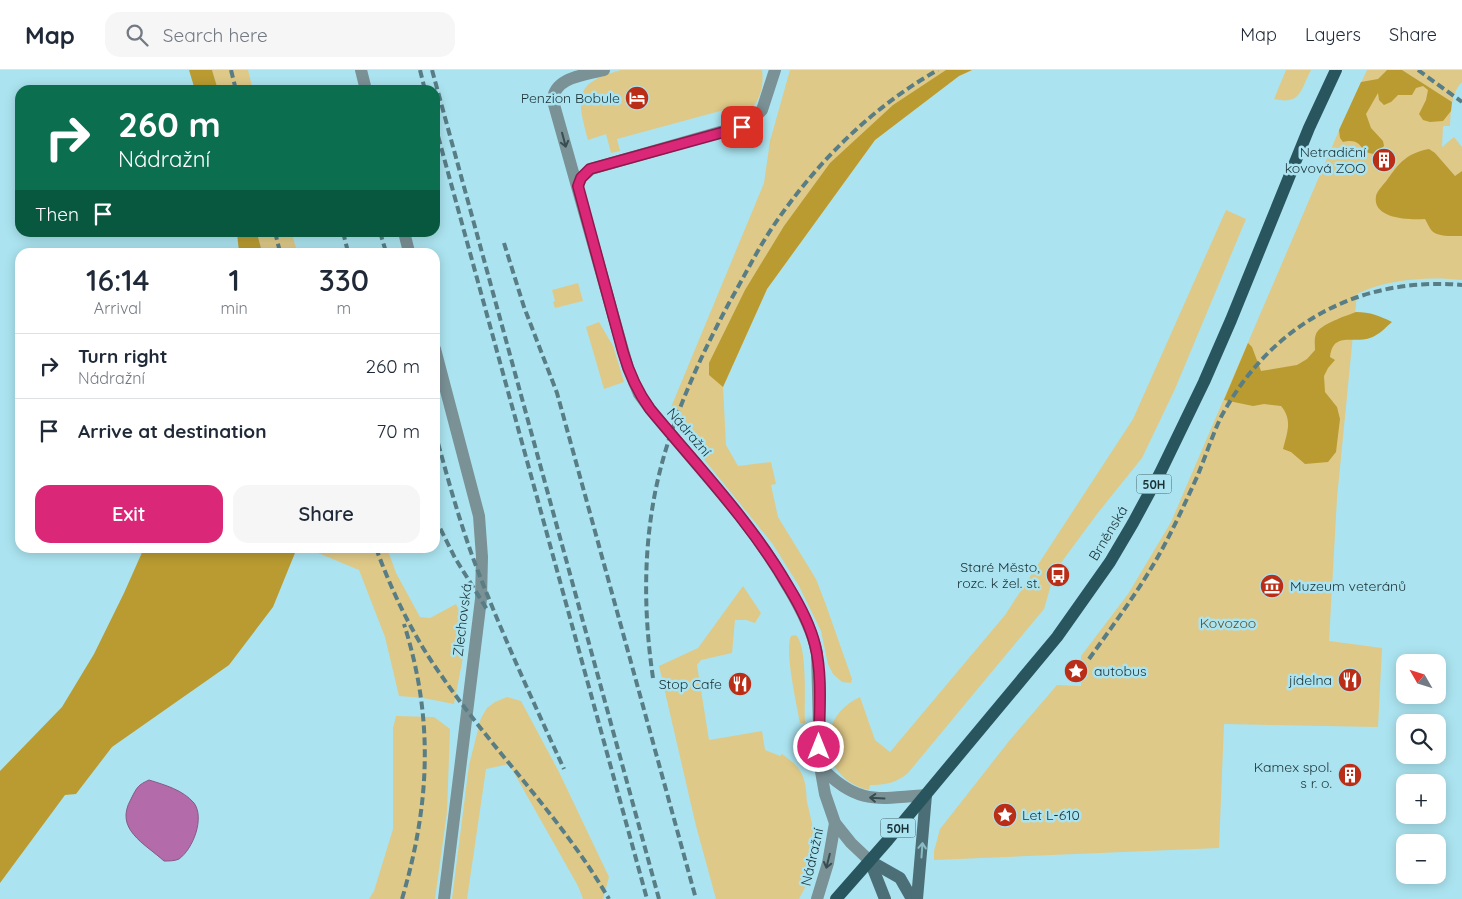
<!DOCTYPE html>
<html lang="en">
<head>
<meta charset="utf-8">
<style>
	body { margin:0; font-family:Quicksand,sans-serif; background:#f6f6f7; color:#1f2937; height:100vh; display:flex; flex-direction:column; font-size:19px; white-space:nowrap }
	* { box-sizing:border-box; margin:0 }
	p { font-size:16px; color:#747a83 }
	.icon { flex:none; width:28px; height:28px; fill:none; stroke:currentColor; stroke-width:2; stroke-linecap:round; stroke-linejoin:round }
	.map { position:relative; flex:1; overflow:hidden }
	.details { position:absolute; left:15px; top:178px; width:425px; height:305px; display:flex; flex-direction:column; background:#fff; border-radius:15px; box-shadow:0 2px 12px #0003 }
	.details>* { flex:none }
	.hud { position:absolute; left:15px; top:15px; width:425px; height:152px; border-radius:15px; box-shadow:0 2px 12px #0003; background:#0b6e4f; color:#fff; overflow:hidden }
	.needle { width:32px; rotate:309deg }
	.fabs { position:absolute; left:1396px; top:584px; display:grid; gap:10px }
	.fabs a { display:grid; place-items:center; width:50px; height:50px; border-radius:10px; background:#fff; box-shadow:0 2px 12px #0003; font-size:25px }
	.pin { position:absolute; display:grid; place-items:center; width:42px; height:42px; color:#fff; margin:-21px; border-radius:10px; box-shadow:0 2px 8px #0006 }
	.me { position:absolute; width:55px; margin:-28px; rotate:0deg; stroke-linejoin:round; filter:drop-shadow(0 0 4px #0008) }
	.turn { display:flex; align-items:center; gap:18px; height:105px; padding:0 20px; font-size:22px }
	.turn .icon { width:65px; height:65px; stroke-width:2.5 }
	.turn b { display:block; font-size:35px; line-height:42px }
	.then { display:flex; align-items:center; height:48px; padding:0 20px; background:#0003; gap:10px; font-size:19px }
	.eta { display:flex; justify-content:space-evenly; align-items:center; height:85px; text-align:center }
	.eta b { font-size:30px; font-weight:600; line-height:35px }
	.primary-button { display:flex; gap:10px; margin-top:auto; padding:10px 20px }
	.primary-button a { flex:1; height:58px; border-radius:15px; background:#db2777; color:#fff; font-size:20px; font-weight:600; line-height:58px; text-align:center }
	.primary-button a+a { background:#f6f6f7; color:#1f2937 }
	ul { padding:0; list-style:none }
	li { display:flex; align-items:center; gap:15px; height:65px; padding:0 20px; border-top:1px solid #e0e1e3 }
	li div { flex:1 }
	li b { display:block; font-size:19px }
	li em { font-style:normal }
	header { display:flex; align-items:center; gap:30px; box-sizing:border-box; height:70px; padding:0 25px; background:#fff; border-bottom:1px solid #e0e1e3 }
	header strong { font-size:24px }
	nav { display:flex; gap:28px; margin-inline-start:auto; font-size:18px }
	.search { width:350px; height:45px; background:#f6f6f7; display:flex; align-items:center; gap:12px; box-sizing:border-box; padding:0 18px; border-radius:15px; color:#747a83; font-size:19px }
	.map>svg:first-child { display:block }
	.green { fill:#dec988 }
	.forest { fill:#b99b31 }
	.water { fill:#b46baa; stroke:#865987 }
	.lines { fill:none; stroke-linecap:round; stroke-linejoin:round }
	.street { stroke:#7a9196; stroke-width:12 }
	.secondary { stroke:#4c6e76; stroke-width:12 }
	.primary { stroke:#29565e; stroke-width:12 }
	.rail { stroke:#587d85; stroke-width:4; stroke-dasharray:8 4; stroke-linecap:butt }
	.oneway { stroke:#364d52 }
	.oneway2 { stroke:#8abbc5 }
	.route-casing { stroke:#8e194d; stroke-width:12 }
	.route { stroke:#db2777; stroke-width:9 }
	.labels { text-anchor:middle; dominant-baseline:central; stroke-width:5; stroke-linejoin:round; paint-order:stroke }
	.shield { fill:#abe4f0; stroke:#45666d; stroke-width:1 }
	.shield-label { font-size:12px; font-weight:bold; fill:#193035 }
	.poi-label { font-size:14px; fill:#193035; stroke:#abe4f0; text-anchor:end }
	.street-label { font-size:14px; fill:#193035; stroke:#abe4f0 }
	.park-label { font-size:14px; fill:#5b4e24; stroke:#abe4f0 }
</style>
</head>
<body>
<header>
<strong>Map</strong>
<div class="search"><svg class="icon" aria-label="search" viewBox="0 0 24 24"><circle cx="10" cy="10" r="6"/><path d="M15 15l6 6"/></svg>Search here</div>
<nav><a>Map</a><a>Layers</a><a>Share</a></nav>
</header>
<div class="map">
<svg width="1462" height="829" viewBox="0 0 1462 829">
	<rect width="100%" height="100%" fill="#abe4f0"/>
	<g class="green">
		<polygon points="212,0 248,0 253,20 218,20"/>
		<path d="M621,0H762C765,21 757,38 739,49L735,37L617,69L620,81L611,83L606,64L588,70C576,26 574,13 621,0Z"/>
		<polygon points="790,0 973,0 959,6 875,70 767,219 723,317 726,375 738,396 771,392 776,414 771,415 778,447 816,509 826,535 852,609 851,613 842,612 833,604 828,594 821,561 799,516 772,473 677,356 669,342 764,113 770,71"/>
		<path d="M1286,0H1311C1300,21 1301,35 1274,29Z"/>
		<path d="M1367,0H1462V12C1451,23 1451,41 1450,56H1443L1442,77L1454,67L1462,77V210C1430,206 1386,209 1357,224L1337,428L1329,571L1382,578L1378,657L1224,654L1219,778L934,790V781L940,759L1009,671L1057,615L1081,616V586L1128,524L1171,452L1340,58Z"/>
		<path d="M1226,140L1246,149L1175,319L1142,388L1097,444L1055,501L1044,539L908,703C896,713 886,715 870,715L869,720C819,709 814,648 860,627L875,670L890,682L1005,545L1133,349Z"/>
		<polygon points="257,163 292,163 297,182 262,182"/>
		<polygon points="578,213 583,231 555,238 553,232 555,231 552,220"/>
		<polygon points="599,252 613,276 624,312 604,319 586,257"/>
		<polygon points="306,478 387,478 396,503 420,547 430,548 456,534 467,558 464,582 454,634 423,628 399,626 385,567 359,500"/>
		<path d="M743,516L761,543L755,553L746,550H735L732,583L701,590L697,595L709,670L762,661L765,680L780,686L782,684C796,694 805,702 806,721C807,726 806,731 808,736C818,780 822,787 799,829H716L696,756L659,596L698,578Z"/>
		<path d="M796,565C808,577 804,634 805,653H800C797,635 784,580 791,566Z"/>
		<polygon points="507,627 521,631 559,702 609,807 603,829 583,829 578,816 509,694 486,699 467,829 452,829 469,695 481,648 487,638 495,632"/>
		<polygon points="396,646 434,647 450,659 447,742 435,829 369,829 374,821 393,759 393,658"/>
	</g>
	<g class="forest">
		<polygon points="189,0 212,0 218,20 195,20"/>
		<polygon points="946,0 972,0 959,6 875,70 767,219 723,317 709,305 709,293 745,220 784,156 830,93 893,35"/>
		<path d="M1387,0H1402L1452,32L1451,41L1443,51L1430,52L1423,50L1419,44L1426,30L1428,20L1423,16L1416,18L1412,25H1398L1391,32L1384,35L1379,30L1378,23L1366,44L1371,58L1383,71L1384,76L1376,84C1358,85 1365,67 1343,72L1340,68L1339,60L1361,12L1378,9Z"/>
		<path d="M1429,79L1435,83L1455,106L1462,101V166C1453,166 1438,167 1432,161C1429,158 1427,152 1425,149C1409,150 1372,149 1376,126C1377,121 1384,114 1387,110C1399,93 1407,83 1429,79Z"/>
		<polygon points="237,163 257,163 262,182 239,182"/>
		<path d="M1356,242C1370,242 1380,246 1392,252C1385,258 1379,265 1370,268C1353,274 1333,261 1330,287L1335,290L1328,298L1324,306L1325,322L1337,337L1340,349L1336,382L1328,392L1305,394L1291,382L1283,379C1287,363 1293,350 1281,336L1264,334L1253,336L1224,330L1248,273L1252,277L1261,301L1297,295L1307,289L1315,280C1315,275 1314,269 1316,264C1320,254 1346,246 1356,242Z"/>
		<polygon points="144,478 297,478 273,537 229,595 112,677 76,724 65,725 0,813 0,701 62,637 94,584 124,523"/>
	</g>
	<path class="water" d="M149,710C165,715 183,720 194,733C205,748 193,779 179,789C175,791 169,791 164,791C144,773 114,759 131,729C137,717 138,715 149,710Z"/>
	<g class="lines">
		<g class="street">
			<polyline points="361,0 366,20"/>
			<path d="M604,0C586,5 553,7 553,31L628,298L639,324L650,339C698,398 751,451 788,517C800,537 812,559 817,583L820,696L825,724L835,753L851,773L870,791"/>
			<polyline points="578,116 581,108 591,99 748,54 762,40 775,0"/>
			<polyline points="404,162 409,182"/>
			<polyline points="435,279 479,446 482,487 481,529 444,829"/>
			<path d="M820,696C856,735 877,729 926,725"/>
			<polyline points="817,829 828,793 835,753"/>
		</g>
		<g class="secondary">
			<polyline points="870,791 900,808 912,829"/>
			<polyline points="870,791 885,829"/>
			<polyline points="917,829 926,725"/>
		</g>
		<polyline class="primary" points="836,829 888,770 1057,567 1110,492 1133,453 1160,403 1204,312 1231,250 1309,58 1336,0"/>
		<g class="rail">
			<polyline points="231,0 236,20"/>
			<polyline points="420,0 425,20"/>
			<polyline points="432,0 659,829"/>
			<polyline points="1418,0 1462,32"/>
			<polyline points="435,55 647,829"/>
			<polyline points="275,162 280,182"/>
			<polyline points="343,162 348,182"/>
			<polyline points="380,162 386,182"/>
			<polyline points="504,173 524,237 557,323 696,829"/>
			<path d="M435,362C449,413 463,465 483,514C508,577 536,638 564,699"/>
			<polyline points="435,448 455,488 488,541"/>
			<path d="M376,478C392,522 413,566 441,605C494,682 562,748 609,829"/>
			<path d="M1089,589C1116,551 1144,514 1166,472C1177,451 1187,429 1197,407C1205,388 1212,366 1221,347C1270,255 1359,206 1462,215"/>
			<path d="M653,608C644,547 643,484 655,423C668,357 697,293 729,233C744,207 757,180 774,155C817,92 872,37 938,0"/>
			<path d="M402,829C430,734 434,649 404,554"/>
		</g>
	</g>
	<defs><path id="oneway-shaft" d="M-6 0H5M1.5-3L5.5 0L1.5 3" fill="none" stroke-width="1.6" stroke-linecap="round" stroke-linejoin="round" transform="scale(1.25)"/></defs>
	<g class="oneway">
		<use href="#oneway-shaft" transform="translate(564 70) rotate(75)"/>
		<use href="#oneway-shaft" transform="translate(877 728) rotate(-177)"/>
		<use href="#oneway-shaft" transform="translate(828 791) rotate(104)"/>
	</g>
	<use class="oneway2" href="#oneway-shaft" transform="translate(922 780) rotate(-86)"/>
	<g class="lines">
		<g class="route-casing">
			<path id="route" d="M742,57L590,99L581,108L578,116L623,282C629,303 637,321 650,339C698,397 750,451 788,516C799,534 810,554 815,575C823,607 819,644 819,677"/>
		</g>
		<use href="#route" class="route"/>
	</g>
	<defs>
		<g id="hotel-disc" transform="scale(1.25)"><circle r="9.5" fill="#ba2e17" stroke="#abe4f0"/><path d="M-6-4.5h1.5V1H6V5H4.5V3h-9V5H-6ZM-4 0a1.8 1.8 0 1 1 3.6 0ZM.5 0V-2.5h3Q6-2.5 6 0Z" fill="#fff"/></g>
		<g id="building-disc" transform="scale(1.25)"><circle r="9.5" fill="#ba2e17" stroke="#abe4f0"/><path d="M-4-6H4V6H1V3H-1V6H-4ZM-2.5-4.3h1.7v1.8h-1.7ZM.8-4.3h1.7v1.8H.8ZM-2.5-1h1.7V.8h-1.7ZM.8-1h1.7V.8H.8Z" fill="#fff"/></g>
		<g id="bus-disc" transform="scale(1.25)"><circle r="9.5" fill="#ba2e17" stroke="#abe4f0"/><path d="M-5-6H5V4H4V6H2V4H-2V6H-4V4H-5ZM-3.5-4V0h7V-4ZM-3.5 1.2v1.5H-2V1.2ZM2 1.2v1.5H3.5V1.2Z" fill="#fff"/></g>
		<g id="museum-disc" transform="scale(1.25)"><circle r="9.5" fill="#ba2e17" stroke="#abe4f0"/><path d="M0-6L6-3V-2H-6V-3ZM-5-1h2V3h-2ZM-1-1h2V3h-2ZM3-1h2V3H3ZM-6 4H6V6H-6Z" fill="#fff"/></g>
		<g id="sight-disc" transform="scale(1.25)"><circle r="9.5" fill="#ba2e17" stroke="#abe4f0"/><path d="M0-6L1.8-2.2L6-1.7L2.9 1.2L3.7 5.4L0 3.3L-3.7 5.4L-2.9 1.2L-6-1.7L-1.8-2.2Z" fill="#fff"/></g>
		<g id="restaurant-disc" transform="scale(1.25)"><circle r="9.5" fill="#ba2e17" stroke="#abe4f0"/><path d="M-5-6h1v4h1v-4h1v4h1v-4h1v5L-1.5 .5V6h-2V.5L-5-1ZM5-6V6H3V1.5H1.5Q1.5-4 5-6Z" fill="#fff"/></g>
	</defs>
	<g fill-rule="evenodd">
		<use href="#hotel-disc" x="637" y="28"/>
		<use href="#building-disc" x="1384" y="90"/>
		<use href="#bus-disc" x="1058" y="505"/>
		<use href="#museum-disc" x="1272" y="516"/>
		<use href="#sight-disc" x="1076" y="601"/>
		<use href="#restaurant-disc" x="1350" y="610"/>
		<use href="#restaurant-disc" x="740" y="614"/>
		<use href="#building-disc" x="1350" y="705"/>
		<use href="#sight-disc" x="1005" y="745"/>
	</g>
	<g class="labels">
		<g class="shield">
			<rect x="1136.5" y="404.5" width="35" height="19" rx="4"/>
			<rect x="880.5" y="748.5" width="35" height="19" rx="4"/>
		</g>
		<g class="shield-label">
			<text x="1154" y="414">50H</text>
			<text x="898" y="758">50H</text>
		</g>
		<g class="poi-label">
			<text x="620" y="28">Penzion Bobule</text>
			<text x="1366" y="82">Netradiční<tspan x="1366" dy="16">kovová ZOO</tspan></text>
			<text x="1040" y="497">Staré Město,<tspan x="1040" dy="16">rozc. k žel. st.</tspan></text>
			<text x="1290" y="516" text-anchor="start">Muzeum veteránů</text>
			<text x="1094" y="601" text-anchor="start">autobus</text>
			<text x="1332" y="610">jídelna</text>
			<text x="722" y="614">Stop Cafe</text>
			<text x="1332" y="697">Kamex spol.<tspan x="1332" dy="16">s r. o.</tspan></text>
			<text x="1022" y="745" text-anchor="start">Let L-610</text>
		</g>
		<g class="street-label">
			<text transform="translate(689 362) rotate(49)">Nádražní</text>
			<text transform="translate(1108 463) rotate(-59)">Brněnská</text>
			<text transform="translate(462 550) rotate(-83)">Zlechovská</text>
			<text transform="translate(812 787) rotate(-77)">Nádražní</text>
		</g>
		<g class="park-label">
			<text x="1228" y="553">Kovozoo</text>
		</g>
	</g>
</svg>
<div class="fabs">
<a><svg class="needle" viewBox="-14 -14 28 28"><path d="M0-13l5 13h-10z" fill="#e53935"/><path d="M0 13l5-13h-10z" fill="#747a83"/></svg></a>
<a><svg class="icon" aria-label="search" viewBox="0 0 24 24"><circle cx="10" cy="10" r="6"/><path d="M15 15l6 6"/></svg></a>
<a>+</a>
<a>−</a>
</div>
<div class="pin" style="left:742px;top:57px;background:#d93025"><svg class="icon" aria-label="arrive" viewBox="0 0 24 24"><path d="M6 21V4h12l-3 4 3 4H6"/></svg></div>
<svg class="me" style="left:819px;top:677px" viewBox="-20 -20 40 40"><circle r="17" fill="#db2777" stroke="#fff" stroke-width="3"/><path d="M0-11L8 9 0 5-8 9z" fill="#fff"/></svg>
<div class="hud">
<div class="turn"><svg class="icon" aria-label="right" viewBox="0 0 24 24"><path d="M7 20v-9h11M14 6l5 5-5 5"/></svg><div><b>260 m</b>Nádražní</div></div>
<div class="then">Then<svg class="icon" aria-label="arrive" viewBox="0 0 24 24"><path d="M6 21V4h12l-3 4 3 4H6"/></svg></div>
</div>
<section class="details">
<div class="eta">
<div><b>16:14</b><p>Arrival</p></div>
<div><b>1</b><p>min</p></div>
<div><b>330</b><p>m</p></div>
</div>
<ul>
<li><svg class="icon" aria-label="right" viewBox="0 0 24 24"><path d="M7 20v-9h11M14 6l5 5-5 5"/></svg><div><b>Turn right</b><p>Nádražní</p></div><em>260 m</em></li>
<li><svg class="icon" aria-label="arrive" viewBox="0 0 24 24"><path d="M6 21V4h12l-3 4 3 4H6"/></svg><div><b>Arrive at destination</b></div><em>70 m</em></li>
</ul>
<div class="primary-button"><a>Exit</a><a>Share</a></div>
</section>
</div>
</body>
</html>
